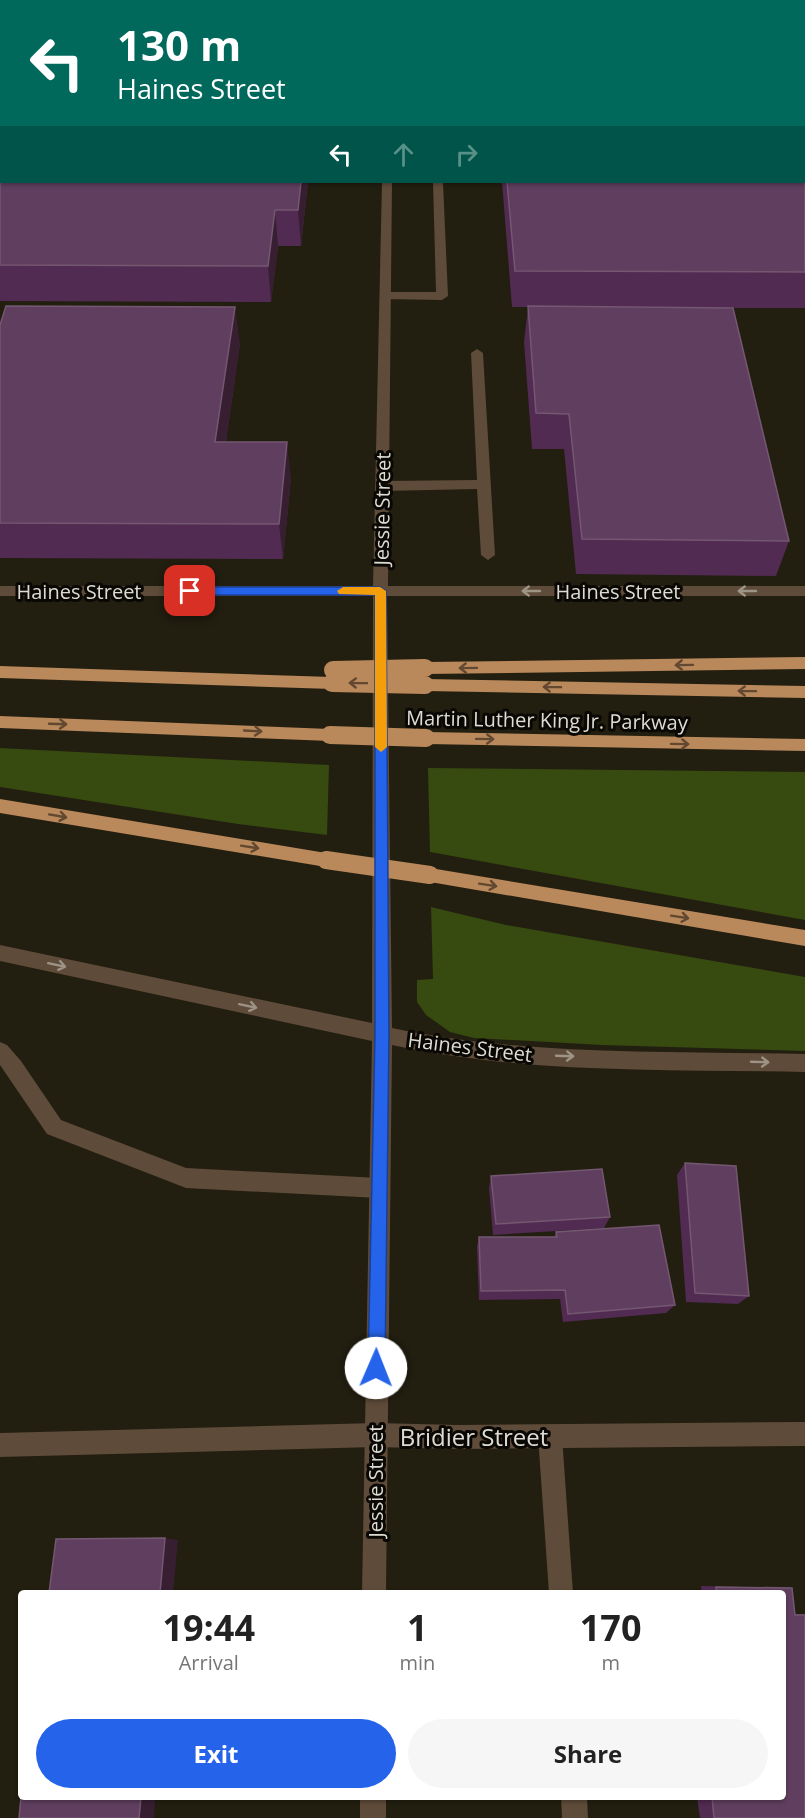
<!DOCTYPE html>
<html lang="en">
<head>
<meta charset="utf-8">
<style>
	body { margin:0; font-family:"Open Sans",sans-serif; background:#f6f6f6; color:#222; height:100vh; display:flex; flex-direction:column; font-size:22px; white-space:nowrap }
	* { box-sizing:border-box; margin:0 }
	p { font-size:20px; color:#767676 }
	.icon { flex:none; width:33px; height:33px; fill:none; stroke:currentColor; stroke-width:2; stroke-linecap:round; stroke-linejoin:round }
	.map { position:relative; flex:1; overflow:hidden }
	.drawer { position:absolute; left:18px; top:1590px; width:768px; height:210px; display:flex; flex-direction:column; background:#fff; border-radius:6px; box-shadow:0 2px 4px #0004 }
	.drawer>* { flex:none }
	.guide { position:absolute; left:0px; top:0px; width:806px; height:183px; box-shadow:0 2px 4px #0004; background:#00695c; color:#fff; overflow:hidden }
	.pin { position:absolute; display:grid; place-items:center; width:51px; height:51px; color:#fff; margin:-26px; border-radius:12px; box-shadow:0 3px 9px #0006 }
	.me { position:absolute; width:66px; margin:-33px; rotate:1deg; stroke-linejoin:round; filter:drop-shadow(0 0 4px #0008) }
	.turn { display:flex; align-items:center; gap:21px; height:126px; padding:0 18px; font-size:27px }
	.turn .icon { width:78px; height:78px; stroke-width:2.5 }
	.turn b { display:block; font-size:42px; line-height:51px }
	.lanes { display:flex; align-items:center; height:57px; padding:0 18px; background:#0003; justify-content:center; gap:30px; direction:ltr }
	.lanes .off { opacity:.35 }
	.eta { display:flex; justify-content:space-evenly; align-items:center; height:102px; text-align:center }
	.eta b { font-size:36px; font-weight:700; line-height:42px }
	.action { display:flex; gap:12px; margin-top:auto; padding:12px 18px }
	.action a { flex:1; height:69px; border-radius:36px; background:#2563eb; color:#fff; font-size:24px; font-weight:700; line-height:69px; text-align:center }
	.action a+a { background:#f6f6f6; color:#222 }
	.map>svg:first-child { display:block }
	.green { fill:#374a10 }
	.lines { fill:none; stroke-linecap:round; stroke-linejoin:round }
	.service { fill:#5f4b39; fill-rule:evenodd }
	.minor { fill:#5f4b39; fill-rule:evenodd }
	.tertiary { fill:#5f4b39; fill-rule:evenodd }
	.motorway { fill:#b9885b; fill-rule:evenodd }
	.motorway-bridge-far1 { stroke:#b9885b; stroke-width:14 }
	.motorway-bridge { stroke:#b9885b; stroke-width:18 }
	.wall { fill:#512b51 }
	.shaded-wall { fill:#381e31 }
	.building { fill:#603e5f; stroke:#745771; stroke-width:1.5 }
	.oneway { stroke:#9e9486 }
	.oneway2 { stroke:#624830 }
	.route { fill:#2563eb; stroke:#184099; stroke-width:1.5 }
	.slow { fill:#f59e0b }
	.labels { text-anchor:middle; dominant-baseline:central; stroke-width:6; stroke-linejoin:round; paint-order:stroke }
	.street-label { font-size:20px; fill:#dedcd2; stroke:#0a0804 }
	.near-street-label { font-size:24px; fill:#dedcd2; stroke:#0a0804 }
</style>
</head>
<body>
<div class="map">
<svg width="805" height="1818" viewBox="0 0 805 1818">
	<rect width="100%" height="100%" fill="#221e10"/>
	<g class="green">
		<polygon points="0,748 329,765 327,835 238,824 0,787"/>
		<polygon points="428,768 805,772 805,920 430,852"/>
		<polygon points="431,907 506,925 805,977 805,1051 602,1045 474,1038 450,1032 426,1015 417,1002 417,980 433,979"/>
	</g>
	<g class="lines">
		<g class="service">
			<rect x="0" y="112" width="2" height="6"/>
			<rect x="804" y="119" width="1" height="6"/>
			<polygon points="433,182 443,182 448,296 442,300 381,299 381,293 385,292 436,292"/>
			<polygon points="477,349 483,353 495,555 488,560 481,555 477,489 382,491 375,486 382,481 477,480 471,353"/>
			<polygon points="0,1042 7,1045 21,1061 61,1120 186,1168 379,1178 386,1181 389,1188 386,1195 379,1198 186,1188 47,1134 0,1065"/>
			<polygon points="550,1424 558,1428 562,1436 573,1593 549,1593 538,1436 542,1428"/>
			<polygon points="561,1797 587,1797 588,1818 562,1818"/>
		</g>
		<polygon class="minor" points="805,1422 805,1446 458,1449 375,1447 0,1457 0,1433 375,1423 458,1425"/>
		<g class="tertiary">
			<rect x="382" y="0" width="10" height="2"/>
			<path d="M382,182H392L388,586H805V596H387L392,1028C527,1056 667,1051 805,1054V1072C667,1069 527,1074 392,1045L386,1593H362L372,1041L0,961V945L372,1023L373,596H0V586H373Z"/>
			<rect x="360" y="1797" width="26" height="21"/>
		</g>
		<g class="motorway">
			<polygon points="805,657 805,669 425,674 419,672 417,668 419,664 425,662"/>
			<polygon points="0,666 332,677 338,679 340,683 338,687 332,689 0,678"/>
			<polygon points="425,679 805,686 805,698 425,691 419,689 417,685 419,681"/>
			<polygon points="0,716 330,729 336,731 338,735 336,739 330,741 0,728"/>
			<polygon points="426,732 805,739 805,751 426,744 420,742 418,738 420,734"/>
			<polygon points="0,799 326,853 332,855 335,860 332,865 326,867 0,813"/>
			<polygon points="430,868 805,930 805,946 430,882 424,880 421,875 424,870"/>
		</g>
		<polyline class="motorway-bridge-far1" points="356,670 425,668"/>
		<g class="motorway-bridge">
			<polyline points="333,670 425,668"/>
			<polyline points="332,683 425,685"/>
			<polyline points="330,735 426,738"/>
			<polyline points="326,860 430,875"/>
		</g>
	</g>
	<g class="wall">
		<polygon points="481,0 805,0 805,80 804,80 804,2 481,2"/>
		<rect x="0" y="7" width="2" height="80"/>
		<polygon points="805,134 805,308 728,308 789,541 776,576 576,574 564,449 532,449 524,342 528,307 512,307 502,182 804,182"/>
		<polygon points="0,139 308,182 301,246 278,246 271,302 0,301"/>
		<polygon points="0,325 240,343 226,442 291,478 283,559 0,558"/>
		<polygon points="685,1163 749,1296 738,1304 686,1302 677,1175"/>
		<polygon points="491,1176 610,1217 604,1228 493,1235 489,1188"/>
		<polygon points="556,1232 675,1305 666,1313 563,1322 560,1299 479,1300 477,1247 479,1237 554,1237"/>
		<polygon points="701,1586 792,1588 795,1614 805,1614 805,1818 700,1818 697,1797 783,1797 783,1593 702,1593"/>
	</g>
	<g class="shaded-wall">
		<polygon points="301,182 308,182 301,246 298,210"/>
		<polygon points="275,210 278,246 271,302 268,266"/>
		<polygon points="235,307 240,343 221,477 215,442"/>
		<polygon points="287,442 291,478 283,559 279,524"/>
		<polygon points="165,1538 178,1540 173,1593 160,1593"/>
		<polygon points="141,1797 155,1797 154,1818 139,1818"/>
	</g>
	<g class="building">
		<polygon points="61,0 251,0 251,2 60,2"/>
		<polygon points="485,0 805,0 805,46 804,46 804,2 485,2"/>
		<rect x="0" y="7" width="2" height="45"/>
		<polygon points="804,134 805,134 805,272 515,271 507,182 804,182"/>
		<polygon points="0,139 2,139 2,182 301,182 298,210 275,210 268,266 0,265"/>
		<polygon points="6,306 235,307 215,442 287,442 279,524 0,523 0,325"/>
		<polygon points="528,306 733,308 789,541 582,539 569,414 536,413"/>
		<polygon points="685,1163 736,1166 749,1296 695,1293"/>
		<polygon points="602,1169 610,1217 496,1224 491,1176"/>
		<polygon points="659,1225 675,1305 568,1314 565,1290 481,1291 479,1237 557,1237 556,1232"/>
		<polygon points="165,1538 160,1593 49,1593 56,1539"/>
		<polygon points="716,1587 792,1588 795,1615 805,1615 805,1818 714,1818 712,1797 783,1797 783,1593 716,1593"/>
		<polygon points="21,1797 141,1797 139,1818 19,1818"/>
	</g>
	<defs><path id="oneway-shaft" d="M-6 0H5M1.5-3L5.5 0L1.5 3" fill="none" stroke-width="1.6" stroke-linecap="round" stroke-linejoin="round" transform="scale(1.5)"/></defs>
	<g class="oneway">
		<use href="#oneway-shaft" transform="translate(531 591) rotate(-180)"/>
		<use href="#oneway-shaft" transform="translate(747 591) rotate(-180)"/>
		<use href="#oneway-shaft" transform="translate(57 965) rotate(12)"/>
		<use href="#oneway-shaft" transform="translate(248 1006) rotate(12)"/>
		<use href="#oneway-shaft" transform="translate(565 1056) rotate(2)"/>
		<use href="#oneway-shaft" transform="translate(760 1062) rotate(2)"/>
	</g>
	<g class="oneway2">
		<use href="#oneway-shaft" transform="translate(684 665) rotate(179)"/>
		<use href="#oneway-shaft" transform="translate(468 668) rotate(179)"/>
		<use href="#oneway-shaft" transform="translate(358 683) rotate(-179)"/>
		<use href="#oneway-shaft" transform="translate(552 687) rotate(-179)"/>
		<use href="#oneway-shaft" transform="translate(747 691) rotate(-179)"/>
		<use href="#oneway-shaft" transform="translate(58 724) rotate(2)"/>
		<use href="#oneway-shaft" transform="translate(253 731) rotate(3)"/>
		<use href="#oneway-shaft" transform="translate(485 739) rotate(1)"/>
		<use href="#oneway-shaft" transform="translate(680 744) rotate(1)"/>
		<use href="#oneway-shaft" transform="translate(58 816) rotate(10)"/>
		<use href="#oneway-shaft" transform="translate(250 847) rotate(9)"/>
		<use href="#oneway-shaft" transform="translate(488 885) rotate(9)"/>
		<use href="#oneway-shaft" transform="translate(680 917) rotate(9)"/>
	</g>
	<polygon class="route" points="190,587 380,587 386,591 389,1035 385,1368 382,1374 376,1376 370,1374 368,1368 375,1035 375,595 190,595 185,591"/>
	<polygon class="slow" points="343,587 380,587 386,591 387,747 381,752 375,747 375,595 339,594 337,591"/>
	<g class="labels">
		<g class="street-label">
			<text transform="translate(382 509) rotate(-89)">Jessie Street</text>
			<text x="79" y="591">Haines Street</text>
			<text x="618" y="591">Haines Street</text>
			<text transform="translate(547 720) rotate(1)">Martin Luther King Jr. Parkway</text>
			<text transform="translate(470 1047) rotate(7)">Haines Street</text>
			<text transform="translate(375 1481) rotate(-90)">Jessie Street</text>
		</g>
		<g class="near-street-label">
			<text x="474" y="1436">Bridier Street</text>
		</g>
	</g>
</svg>
<div class="pin" style="left:190px;top:591px;background:#d93025"><svg class="icon" aria-label="arrive" viewBox="0 0 24 24"><path d="M6 21V4h12l-3 4 3 4H6"/></svg></div>
<svg class="me" style="left:376px;top:1368px" viewBox="-20 -20 40 40"><circle r="19" fill="#fff"/><path d="M0-13L10 11 0 6-10 11z" fill="#2563eb"/></svg>
<div class="guide">
<div class="turn"><svg class="icon" aria-label="left" viewBox="0 0 24 24"><path d="M17 20v-9H6M10 6l-5 5 5 5"/></svg><div><b>130 m</b>Haines Street</div></div>
<div class="lanes"><svg class="icon" aria-label="left" viewBox="0 0 24 24"><path d="M17 20v-9H6M10 6l-5 5 5 5"/></svg><svg class="icon off" aria-label="ahead" viewBox="0 0 24 24"><path d="M12 20V5M6 11l6-6 6 6"/></svg><svg class="icon off" aria-label="right" viewBox="0 0 24 24"><path d="M7 20v-9h11M14 6l5 5-5 5"/></svg></div>
</div>
<section class="drawer">
<div class="eta">
<div><b>19:44</b><p>Arrival</p></div>
<div><b>1</b><p>min</p></div>
<div><b>170</b><p>m</p></div>
</div>
<div class="action"><a>Exit</a><a>Share</a></div>
</section>
</div>
</body>
</html>
